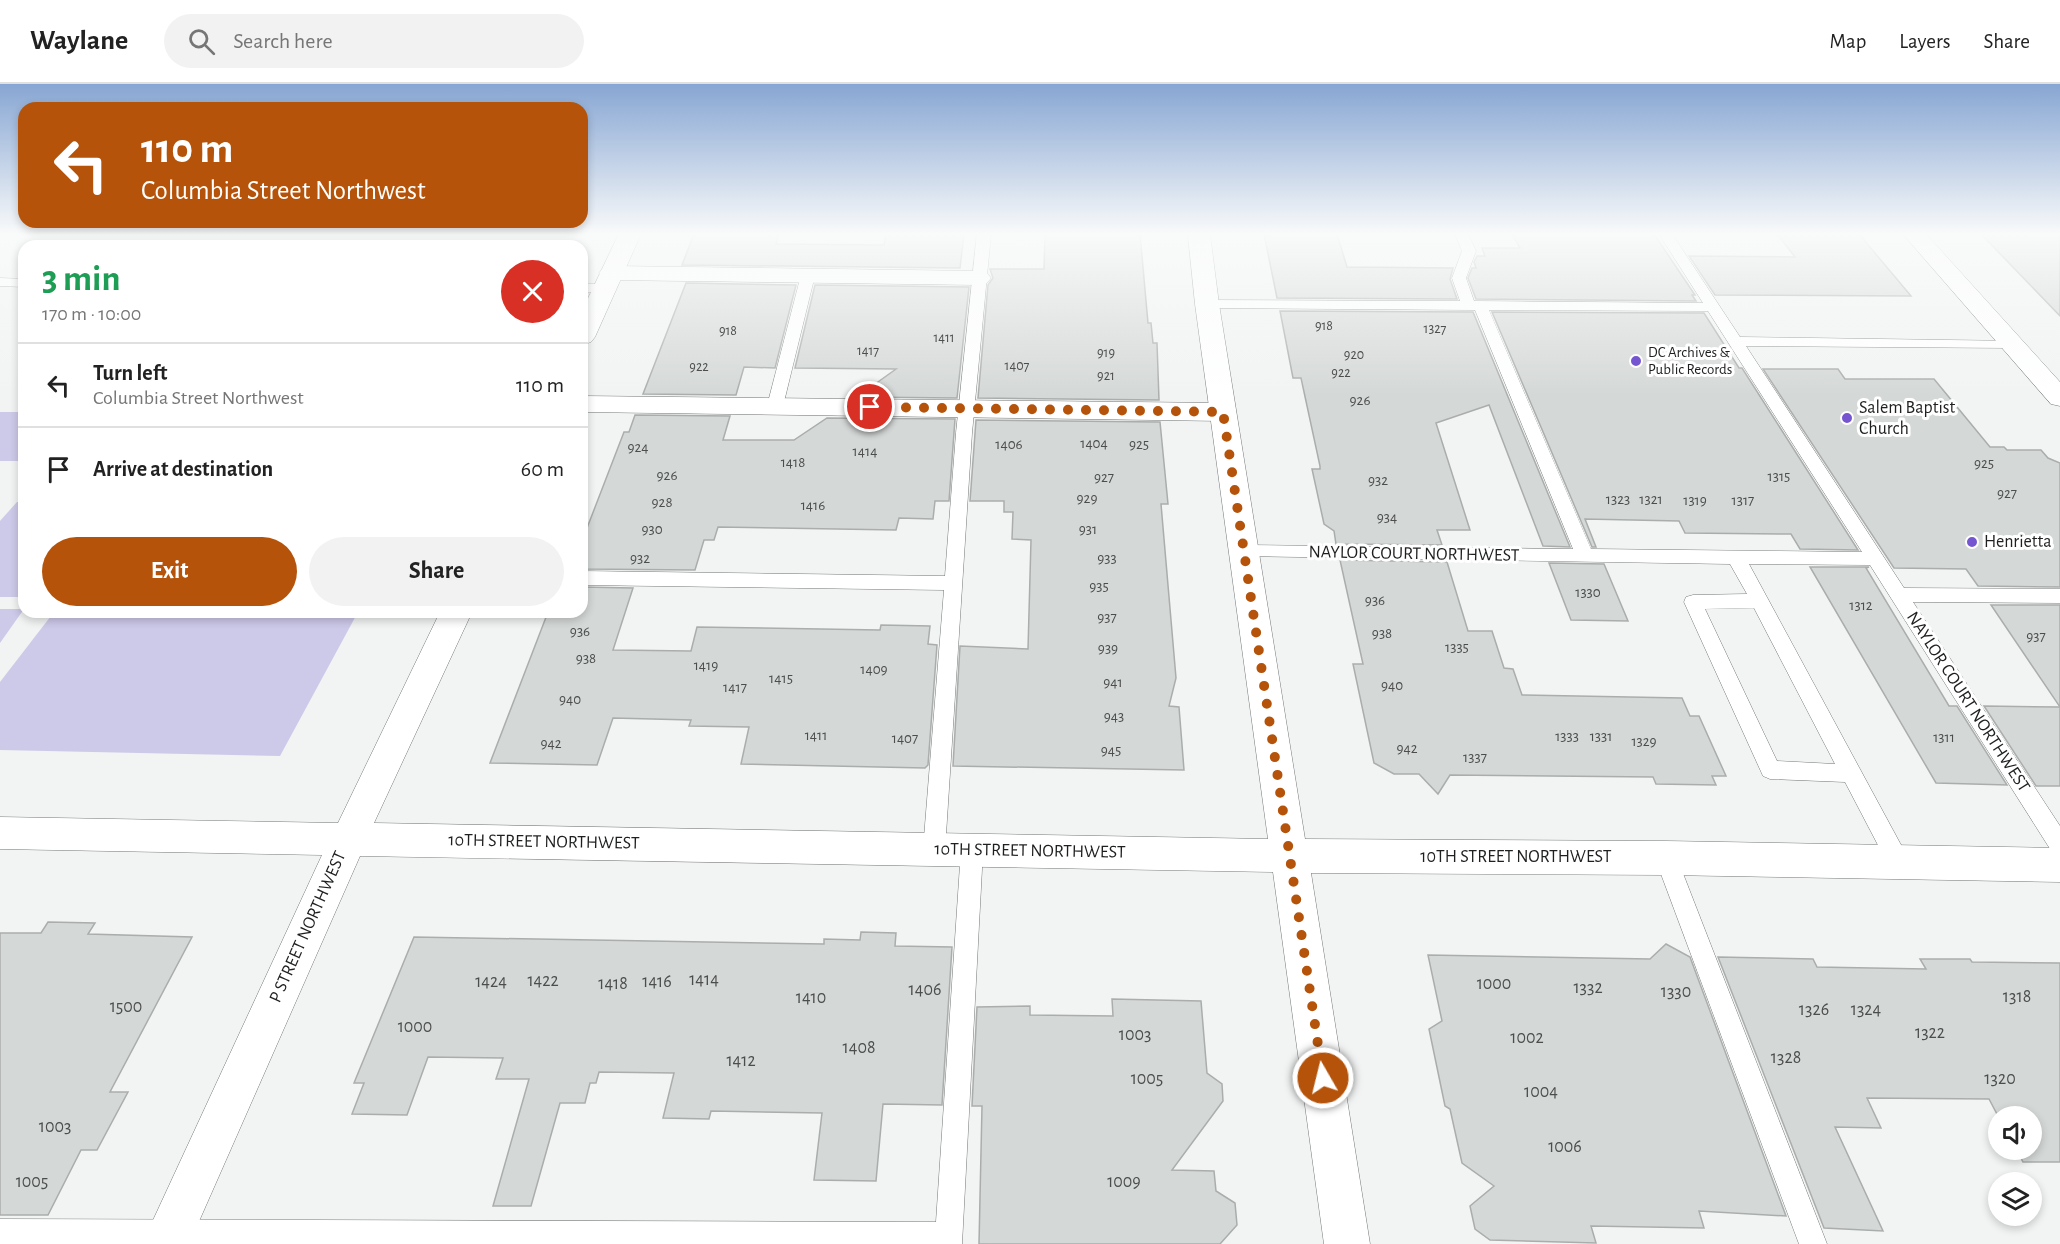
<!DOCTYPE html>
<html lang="en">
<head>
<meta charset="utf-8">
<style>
	body { margin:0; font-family:"Alegreya Sans",sans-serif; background:#f2f2f2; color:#222; height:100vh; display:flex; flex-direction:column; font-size:22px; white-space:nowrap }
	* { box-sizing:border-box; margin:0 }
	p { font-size:20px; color:#767676 }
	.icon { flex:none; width:33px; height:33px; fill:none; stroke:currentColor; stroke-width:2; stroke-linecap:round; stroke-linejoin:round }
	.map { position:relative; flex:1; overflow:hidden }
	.sheet { position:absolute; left:18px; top:156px; width:570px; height:378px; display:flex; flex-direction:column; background:#fff; border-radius:18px; box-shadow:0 3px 9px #0003 }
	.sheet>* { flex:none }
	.guide { position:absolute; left:18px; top:18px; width:570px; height:126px; border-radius:18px; box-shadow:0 3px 9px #0003; background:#b45309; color:#fff; overflow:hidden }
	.tools { position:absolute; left:1988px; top:1022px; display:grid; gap:12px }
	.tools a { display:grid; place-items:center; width:54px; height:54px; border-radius:50%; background:#fff; box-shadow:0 3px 9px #0003; font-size:30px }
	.pin { position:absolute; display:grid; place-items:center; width:51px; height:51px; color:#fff; margin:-26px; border:3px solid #fff; border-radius:50%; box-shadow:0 2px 6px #0007 }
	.me { position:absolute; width:66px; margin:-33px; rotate:352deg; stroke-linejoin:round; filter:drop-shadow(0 0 4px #0008) }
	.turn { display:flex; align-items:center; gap:21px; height:126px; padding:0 24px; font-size:27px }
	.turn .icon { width:78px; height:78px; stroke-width:2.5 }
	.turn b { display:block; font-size:42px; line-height:51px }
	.round { display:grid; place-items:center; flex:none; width:63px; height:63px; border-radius:32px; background:#f2f2f2 }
	.head { display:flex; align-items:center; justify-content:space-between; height:102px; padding:0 24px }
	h1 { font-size:36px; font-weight:600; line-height:45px; color:#1e9e55 }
	.action { display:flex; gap:12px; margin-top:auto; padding:12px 24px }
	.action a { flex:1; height:69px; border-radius:36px; background:#b45309; color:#fff; font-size:24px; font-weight:600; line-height:69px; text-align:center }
	.action a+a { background:#f2f2f2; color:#222 }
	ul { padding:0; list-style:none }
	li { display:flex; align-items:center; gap:18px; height:84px; padding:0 24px; border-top:2px solid #e0e0e0 }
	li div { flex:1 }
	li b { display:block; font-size:22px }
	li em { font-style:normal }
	header { display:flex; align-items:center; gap:36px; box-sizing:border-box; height:84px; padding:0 30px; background:#fff; border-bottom:2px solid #e0e0e0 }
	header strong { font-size:28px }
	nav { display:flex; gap:33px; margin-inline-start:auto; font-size:21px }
	.search { width:420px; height:54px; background:#f2f2f2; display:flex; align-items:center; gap:15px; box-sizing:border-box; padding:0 21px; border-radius:33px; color:#767676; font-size:22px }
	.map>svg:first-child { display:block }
	.green { fill:#cdc9e9 }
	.building { fill:#d4d8d6; stroke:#aaadac; stroke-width:1.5 }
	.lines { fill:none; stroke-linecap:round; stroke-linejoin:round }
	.lane-casing { stroke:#767978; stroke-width:1 }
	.street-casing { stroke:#767978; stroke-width:1 }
	.secondary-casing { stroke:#767978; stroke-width:1 }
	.lane { fill:#fff; fill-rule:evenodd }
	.street { fill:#fff; fill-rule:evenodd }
	.secondary { fill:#fff; fill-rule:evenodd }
	.route { stroke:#b45309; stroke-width:10; stroke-dasharray:0 18 }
	.poi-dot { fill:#7656d0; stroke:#fff; stroke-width:2 }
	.labels { text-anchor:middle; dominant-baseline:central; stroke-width:6; stroke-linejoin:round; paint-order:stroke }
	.far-number-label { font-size:14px; fill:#4c4e4d }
	.far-poi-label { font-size:15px; fill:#1e201f; stroke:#fff; text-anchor:start }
	.number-label { font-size:15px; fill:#4c4e4d }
	.poi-label { font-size:18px; fill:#1e201f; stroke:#fff; text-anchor:start }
	.street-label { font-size:18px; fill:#1e201f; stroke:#fff }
	.near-number-label { font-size:18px; fill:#4c4e4d }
</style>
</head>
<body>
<header>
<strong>Waylane</strong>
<div class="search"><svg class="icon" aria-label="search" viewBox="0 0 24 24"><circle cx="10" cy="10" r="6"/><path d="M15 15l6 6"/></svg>Search here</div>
<nav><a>Map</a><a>Layers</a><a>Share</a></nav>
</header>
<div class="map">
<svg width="2060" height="1160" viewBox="0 0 2060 1160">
	<rect width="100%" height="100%" fill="#f1f4f3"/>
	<g class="green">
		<rect x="0" y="328" width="24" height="49"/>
		<polygon points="17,418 24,418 24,513 0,513 0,437"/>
		<polygon points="0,525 24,525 0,559"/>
		<polygon points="54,528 358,528 280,672 0,666 0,598"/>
	</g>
	<g class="building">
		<polygon points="694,150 779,150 776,160 884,161 886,150 964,150 960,184 682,181"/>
		<polygon points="1045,150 1140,150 1148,239 1151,239 1153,259 1157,259 1159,316 978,314 988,201 993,194 990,185 1044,185"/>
		<polygon points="1264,150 1337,150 1347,183 1453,184 1450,195 1457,215 1277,214"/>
		<polygon points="1512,150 1654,150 1695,211 1692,211 1696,217 1476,215 1468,194 1472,184 1476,184 1474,178 1477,172 1485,172 1482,164 1520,164"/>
		<polygon points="1777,150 1859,150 1911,212 1715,211 1689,172 1795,173"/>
		<polygon points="1981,150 2060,150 2060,232"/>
		<polygon points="686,199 796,201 775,284 744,283 736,311 643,310"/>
		<polygon points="815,201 969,203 957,314 857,313 896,285 795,284"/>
		<polygon points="1280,227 1473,228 1570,463 1543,462 1489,321 1436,339 1470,446 1437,446 1442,461 1336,460 1334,447 1324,440 1312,385 1320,385 1320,382 1301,294 1293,294"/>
		<polygon points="1492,228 1704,229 1739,284 1742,284 1858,466 1800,465 1791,450 1685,449 1679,437 1585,435 1596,463 1592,463"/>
		<polygon points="1763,285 1838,285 1845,295 1934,295 1990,363 2004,363 2007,366 2041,366 2048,374 2060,379 2060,503 1978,502 1966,485 1894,484"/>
		<polygon points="635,331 730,332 723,356 794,356 827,334 955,335 949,417 935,417 933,435 899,434 896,446 718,443 714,456 704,456 695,486 582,485 582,457 624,348 629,348"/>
		<polygon points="976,336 1160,338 1168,420 1161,420 1176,594 1169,622 1179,623 1184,686 953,682 960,562 1028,565 1031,456 1012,455 1013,428 1004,428 1004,417 970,417"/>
		<polygon points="1340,476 1447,478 1468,547 1492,547 1504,584 1513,585 1522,611 1682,614 1690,632 1699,632 1726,692 1712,692 1716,701 1656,700 1653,693 1450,691 1438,710 1419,690 1394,690 1374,679 1353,580 1363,580"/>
		<polygon points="1549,479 1604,480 1628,537 1571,536"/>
		<polygon points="1810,483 1869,483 1866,484 1949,622 1957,622 2007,701 1936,699"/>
		<polygon points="582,503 633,504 613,566 691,567 697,543 880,546 881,541 930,542 928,560 937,561 928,681 925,684 741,680 749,643 689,642 691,636 613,634 597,681 490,679 548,528 582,528"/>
		<polygon points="1991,521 2060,521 2060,623"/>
		<polygon points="1984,622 2060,623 2060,702 2036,702"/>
		<polygon points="48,838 95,839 88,850 192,853 110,1008 128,1008 97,1066 81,1066 48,1131 0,1131 0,849 41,849"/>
		<polygon points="861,848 896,849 895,862 952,863 942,1021 883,1020 876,1097 814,1096 822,1029 711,1027 709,1035 663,1034 674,989 599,988 596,999 590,999 585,1019 560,1019 531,1122 493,1122 529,995 496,995 503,974 428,973 407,1031 352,1030 364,999 354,999 414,853 824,860 824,855 860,856"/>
		<polygon points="1666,860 1690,873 1786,1132 1699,1127 1704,1144 1591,1142 1596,1159 1490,1156 1475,1145 1470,1122 1494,1102 1462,1079 1450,1025 1445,1022 1429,945 1442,937 1428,871 1650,875"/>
		<polygon points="1718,873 1813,875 1817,883 1926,885 1920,875 1970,875 1972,878 2060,879 2060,1078 2023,1078 2016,1065 2031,1065 2031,1032 1998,1032 1989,1015 1867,1014 1881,1044 1835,1043 1883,1147 1824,1144"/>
		<polygon points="1112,915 1201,917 1207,989 1222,1000 1223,1017 1172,1086 1214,1087 1216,1107 1235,1119 1237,1141 1220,1160 979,1160 982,1022 972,1022 977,923 1030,922 1030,931 1113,932"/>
	</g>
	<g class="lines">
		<g class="lane-casing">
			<g id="lane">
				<polygon points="977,150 991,150 972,349 945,766 942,773 934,776 926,773 923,766 944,506 582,501 582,487 945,492 956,349"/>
				<path d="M1455,150H1468L1476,167L1466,194L1474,217L1703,219L1659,150H1672L1740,253L2017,257L2019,260L2012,264L1746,262L1904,504L2060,505V519L1913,518L2060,742V771L2052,768L1870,481L1749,480L1907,772L1910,779L1907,786L1899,789L1891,786L1845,698L1770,695L1763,692L1684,518L1686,513L1693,511L1747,510L1730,480L1238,472L1235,467L1238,462L1244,461L1573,465L1475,226L1207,224L1200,220L1207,216L1460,217L1452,194L1462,167ZM1489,226L1708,227L1862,468L1591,465ZM1754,524L1835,680L1777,677L1705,525Z"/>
				<polygon points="808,187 815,191 783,322 775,327 767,322 801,191"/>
				<polygon points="0,194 24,195 24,203 0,202"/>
				<polygon points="582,200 605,200 612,204 605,208 582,208"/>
				<polygon points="972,756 980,759 983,766 962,1160 0,1160 0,1135 936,1138 961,766 964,759"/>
				<polygon points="1666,764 1674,767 1677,774 1827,1160 1799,1160 1655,774 1658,767"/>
			</g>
		</g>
		<g class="street-casing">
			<g id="street">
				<polygon points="1903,150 1926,150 2060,298 2060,322 2051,320"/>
				<polygon points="611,182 979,187 987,189 991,194 987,199 979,201 611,196 603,194 599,189 603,184"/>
				<polygon points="582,312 1223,319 1233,322 1236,328 1233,334 1223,337 582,328"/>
			</g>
		</g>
		<g class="secondary-casing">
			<g id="secondary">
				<polygon points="619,150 641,150 595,253 591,258 582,261 582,227"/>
				<polygon points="1188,150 1210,150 1219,220 1305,755 1666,757 2060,764 2060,798 1666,791 1311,789 1370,1160 1324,1160 1273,788 360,772 189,1160 142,1160 322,771 0,765 0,733 338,739 440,528 472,528 374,739 1268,755 1195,220"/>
			</g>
		</g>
		<use href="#lane" class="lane"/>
		<use href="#street" class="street"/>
		<use href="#secondary" class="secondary"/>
	</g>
	<linearGradient id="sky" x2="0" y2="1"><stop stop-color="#87a6d3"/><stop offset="0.48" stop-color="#f9fafa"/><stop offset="1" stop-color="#f9fafa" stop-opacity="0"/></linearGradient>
	<rect width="2060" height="312" fill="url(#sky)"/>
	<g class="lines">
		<polyline class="route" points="870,323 1223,328 1323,994"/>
	</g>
	<g class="poi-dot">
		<circle cx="1636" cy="277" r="6"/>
		<circle cx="1847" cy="334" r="6"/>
		<circle cx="1972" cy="458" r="6"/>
	</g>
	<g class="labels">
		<g class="far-number-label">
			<text x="1324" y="242">918</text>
			<text x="1435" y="245">1327</text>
			<text x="728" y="247">918</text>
			<text x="944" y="254">1411</text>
			<text x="868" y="267">1417</text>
			<text x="1106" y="269">919</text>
			<text x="1354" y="271">920</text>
			<text x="1017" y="282">1407</text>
			<text x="699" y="283">922</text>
			<text x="1341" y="289">922</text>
			<text x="1106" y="292">921</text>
		</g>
		<g class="far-poi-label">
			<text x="1648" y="268">DC Archives &amp;<tspan x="1648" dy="17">Public Records</tspan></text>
		</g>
		<g class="number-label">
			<text x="1360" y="316">926</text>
			<text x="1094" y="359">1404</text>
			<text x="1009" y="360">1406</text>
			<text x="1139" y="360">925</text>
			<text x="638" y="363">924</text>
			<text x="865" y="367">1414</text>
			<text x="793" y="378">1418</text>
			<text x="1984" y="379">925</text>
			<text x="667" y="391">926</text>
			<text x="1779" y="392">1315</text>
			<text x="1104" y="393">927</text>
			<text x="1378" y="396">932</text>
			<text x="2007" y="409">927</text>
			<text x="1087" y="414">929</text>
			<text x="1618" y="415">1323</text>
			<text x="1651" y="415">1321</text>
			<text x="1695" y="416">1319</text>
			<text x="1743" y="416">1317</text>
			<text x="662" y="418">928</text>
			<text x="813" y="421">1416</text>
			<text x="1387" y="433">934</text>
			<text x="652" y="445">930</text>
			<text x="1088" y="445">931</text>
			<text x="640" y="474">932</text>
			<text x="1107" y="474">933</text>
			<text x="1099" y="502">935</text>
			<text x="1588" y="508">1330</text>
			<text x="1375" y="516">936</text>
			<text x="1861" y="521">1312</text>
			<text x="1107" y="533">937</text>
			<text x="580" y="547">936</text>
			<text x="1382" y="549">938</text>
			<text x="2036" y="552">937</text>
			<text x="1457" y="563">1335</text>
			<text x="1108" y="564">939</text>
			<text x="586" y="574">938</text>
			<text x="706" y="581">1419</text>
			<text x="874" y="585">1409</text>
			<text x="781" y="594">1415</text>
			<text x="1113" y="598">941</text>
			<text x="1392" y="601">940</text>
			<text x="735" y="603">1417</text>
			<text x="570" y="615">940</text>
			<text x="1114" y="632">943</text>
			<text x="816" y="651">1411</text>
			<text x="1567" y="652">1333</text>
			<text x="1601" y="652">1331</text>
			<text x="1944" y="653">1311</text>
			<text x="905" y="654">1407</text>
			<text x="1644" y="657">1329</text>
			<text x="551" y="659">942</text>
			<text x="1407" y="664">942</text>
			<text x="1111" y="666">945</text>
			<text x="1475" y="673">1337</text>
		</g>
		<g class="poi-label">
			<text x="1859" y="324">Salem Baptist<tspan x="1859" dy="21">Church</tspan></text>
			<text x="1984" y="458">Henrietta</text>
		</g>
		<g class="street-label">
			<text transform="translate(1414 470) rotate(1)">NAYLOR COURT NORTHWEST</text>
			<text transform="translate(1968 618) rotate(57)">NAYLOR COURT NORTHWEST</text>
			<text transform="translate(544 758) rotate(1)">10TH STREET NORTHWEST</text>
			<text transform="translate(1030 767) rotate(1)">10TH STREET NORTHWEST</text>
			<text x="1516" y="773">10TH STREET NORTHWEST</text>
			<text transform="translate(308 843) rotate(-66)">P STREET NORTHWEST</text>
		</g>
		<g class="near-number-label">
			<text x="704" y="896">1414</text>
			<text x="543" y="897">1422</text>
			<text x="491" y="898">1424</text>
			<text x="657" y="898">1416</text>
			<text x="613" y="900">1418</text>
			<text x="1494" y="900">1000</text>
			<text x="1588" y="904">1332</text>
			<text x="925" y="906">1406</text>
			<text x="1676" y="908">1330</text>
			<text x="2017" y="913">1318</text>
			<text x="811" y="914">1410</text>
			<text x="126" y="923">1500</text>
			<text x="1814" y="926">1326</text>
			<text x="1866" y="926">1324</text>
			<text x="415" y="943">1000</text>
			<text x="1930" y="949">1322</text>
			<text x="1135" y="951">1003</text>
			<text x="1527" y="954">1002</text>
			<text x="859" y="964">1408</text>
			<text x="1786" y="974">1328</text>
			<text x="741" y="977">1412</text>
			<text x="1147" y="995">1005</text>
			<text x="2000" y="995">1320</text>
			<text x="1541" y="1008">1004</text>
			<text x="55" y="1043">1003</text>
			<text x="1565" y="1063">1006</text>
			<text x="32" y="1098">1005</text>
			<text x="1124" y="1098">1009</text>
		</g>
	</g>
</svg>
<div class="tools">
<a><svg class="icon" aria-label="sound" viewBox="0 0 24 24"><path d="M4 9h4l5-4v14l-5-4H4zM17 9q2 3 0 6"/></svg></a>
<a><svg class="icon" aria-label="layers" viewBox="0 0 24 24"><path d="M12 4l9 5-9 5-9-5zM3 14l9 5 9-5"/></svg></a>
</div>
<div class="pin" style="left:870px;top:323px;background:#d93025"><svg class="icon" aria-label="arrive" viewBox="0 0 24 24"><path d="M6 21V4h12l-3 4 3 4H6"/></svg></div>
<svg class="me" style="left:1323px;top:994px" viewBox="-20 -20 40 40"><circle r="17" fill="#b45309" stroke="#fff" stroke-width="3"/><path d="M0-11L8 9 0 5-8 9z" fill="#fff"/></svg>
<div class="guide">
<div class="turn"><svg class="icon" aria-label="left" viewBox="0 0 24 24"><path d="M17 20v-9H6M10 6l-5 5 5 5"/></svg><div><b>110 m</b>Columbia Street Northwest</div></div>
</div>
<section class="sheet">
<div class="head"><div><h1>3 min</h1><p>170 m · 10:00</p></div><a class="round" style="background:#d93025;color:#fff"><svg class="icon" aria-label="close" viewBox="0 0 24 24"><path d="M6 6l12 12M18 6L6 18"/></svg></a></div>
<ul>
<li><svg class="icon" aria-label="left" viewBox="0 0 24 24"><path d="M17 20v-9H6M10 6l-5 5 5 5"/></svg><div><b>Turn left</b><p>Columbia Street Northwest</p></div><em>110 m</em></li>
<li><svg class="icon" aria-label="arrive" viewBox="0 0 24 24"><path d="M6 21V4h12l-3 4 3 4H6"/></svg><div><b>Arrive at destination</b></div><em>60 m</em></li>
</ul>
<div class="action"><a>Exit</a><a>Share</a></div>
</section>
</div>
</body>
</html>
